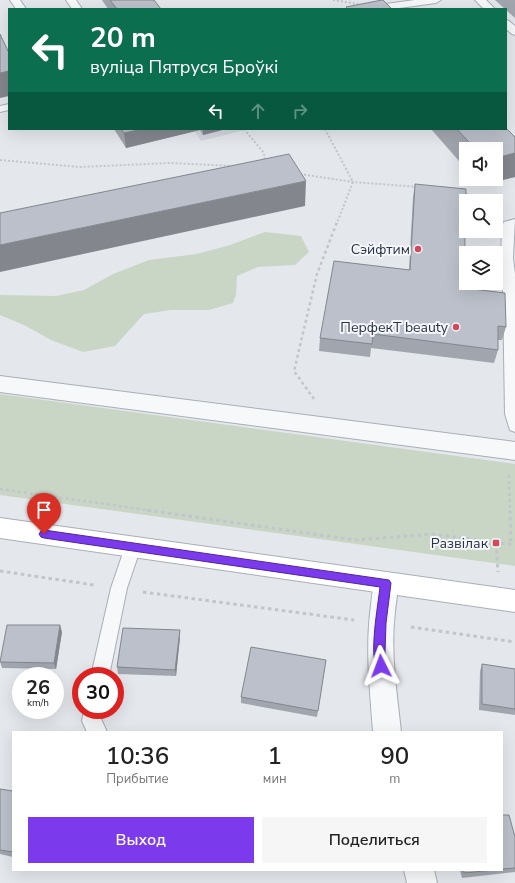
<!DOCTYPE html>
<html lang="ru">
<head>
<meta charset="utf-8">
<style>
	body { margin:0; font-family:"Nunito Sans",sans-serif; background:#f6f6f6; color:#222; height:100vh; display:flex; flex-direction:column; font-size:15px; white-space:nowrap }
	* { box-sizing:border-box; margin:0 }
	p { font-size:13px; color:#767676 }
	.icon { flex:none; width:22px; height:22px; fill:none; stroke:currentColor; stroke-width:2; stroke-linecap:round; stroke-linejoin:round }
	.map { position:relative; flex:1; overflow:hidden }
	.panel { position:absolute; left:12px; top:731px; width:491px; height:140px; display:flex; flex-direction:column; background:#fff; border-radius:0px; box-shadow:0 4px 16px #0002 }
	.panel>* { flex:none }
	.hud { position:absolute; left:8px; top:8px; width:499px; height:122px; border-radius:0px; box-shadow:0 4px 16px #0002; background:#0b6e4f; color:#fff; overflow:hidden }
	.fabs { position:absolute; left:459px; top:142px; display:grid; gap:8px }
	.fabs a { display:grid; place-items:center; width:44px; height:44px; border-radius:0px; background:#fff; box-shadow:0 4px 16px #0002; font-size:20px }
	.speed { position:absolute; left:12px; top:667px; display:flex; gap:8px; font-size:20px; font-weight:700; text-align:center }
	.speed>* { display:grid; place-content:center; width:52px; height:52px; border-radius:50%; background:#fff; box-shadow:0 4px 16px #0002; line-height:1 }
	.speed small { font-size:10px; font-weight:400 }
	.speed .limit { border:6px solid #d22; background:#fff; color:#111 }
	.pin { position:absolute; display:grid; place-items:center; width:34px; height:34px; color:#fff; margin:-41px -17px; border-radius:50% 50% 50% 0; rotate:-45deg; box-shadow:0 0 4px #0007 }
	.pin .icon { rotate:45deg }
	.me { position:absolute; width:44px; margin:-22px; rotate:357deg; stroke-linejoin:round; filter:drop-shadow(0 0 3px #0008) }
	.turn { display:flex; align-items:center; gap:14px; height:84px; padding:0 16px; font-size:18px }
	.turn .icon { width:52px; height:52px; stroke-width:2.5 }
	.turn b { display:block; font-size:28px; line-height:34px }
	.lanes { display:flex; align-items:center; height:38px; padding:0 16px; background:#0003; justify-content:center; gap:20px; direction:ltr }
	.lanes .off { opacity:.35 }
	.eta { display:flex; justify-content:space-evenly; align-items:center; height:68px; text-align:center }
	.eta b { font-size:24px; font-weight:600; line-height:28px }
	.cta { display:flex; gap:8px; margin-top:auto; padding:8px 16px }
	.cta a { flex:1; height:46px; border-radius:0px; background:#7c3aed; color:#fff; font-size:16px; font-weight:600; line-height:46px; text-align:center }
	.cta a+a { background:#f6f6f6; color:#222 }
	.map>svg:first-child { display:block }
	.built { fill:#d2d6de }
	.green { fill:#c9d6c5 }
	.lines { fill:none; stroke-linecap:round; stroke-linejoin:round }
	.lane-casing { stroke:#a9aeb7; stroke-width:2 }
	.street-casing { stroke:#a9aeb7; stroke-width:2 }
	.secondary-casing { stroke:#a9aeb7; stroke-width:2 }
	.path-far2 { stroke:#c2c5cb; stroke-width:2; stroke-dasharray:2 2; stroke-linecap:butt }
	.path-far1 { stroke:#c2c5cb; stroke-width:2.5; stroke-dasharray:3 3; stroke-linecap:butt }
	.path { stroke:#c2c5cb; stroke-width:3; stroke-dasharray:3.5 3.5; stroke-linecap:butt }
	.lane { fill:#f7f8fa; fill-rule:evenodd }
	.street { fill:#f7f8fa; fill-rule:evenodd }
	.secondary { fill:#fff; fill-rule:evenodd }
	.wall { fill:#a1a5ae }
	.shaded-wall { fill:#83868d }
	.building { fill:#bbc0ca; stroke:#83868d }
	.route { fill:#7c3aed; stroke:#51269a }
	.poi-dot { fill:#d1495b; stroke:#f4f6f9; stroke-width:1.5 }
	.labels { text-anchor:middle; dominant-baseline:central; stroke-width:4; stroke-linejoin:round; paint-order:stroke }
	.poi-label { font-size:14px; fill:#2b3445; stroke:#f4f6f9; text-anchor:end }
</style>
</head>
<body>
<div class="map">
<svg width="515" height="883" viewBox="0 0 515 883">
	<rect width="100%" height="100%" fill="#e4e7ec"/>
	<polygon class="built" points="193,129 249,129 201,141"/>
	<g class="green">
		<polygon points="265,232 301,236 309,252 295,265 258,267 237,276 236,295 233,303 209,310 171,310 144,314 115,346 83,352 51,340 24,325 0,315 0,295 56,296 84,290 113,274 149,260 197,254 230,245"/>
		<polygon points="0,394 515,464 515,566 0,495"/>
	</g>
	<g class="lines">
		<g class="lane-casing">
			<g id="lane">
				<polygon points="10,0 20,0 26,9 16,9"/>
				<polygon points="66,0 76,0 82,9 72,9"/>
				<polygon points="415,0 441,0 436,3 392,9 373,8 378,5"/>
				<polygon points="475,0 486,0 495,9 484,9"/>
				<polygon points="506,20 509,21 515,26 515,35 512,34 506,29"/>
				<polygon points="9,104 9,110 0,112 0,106"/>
				<polygon points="515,219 513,258 515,274 515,432 510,430 505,414 503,290 501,258 502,225 504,222"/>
				<polygon points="133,540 139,542 141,547 127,588 109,676 91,676 111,588 125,547 127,542"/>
				<polygon points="84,710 102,710 101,719 107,732 87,732 82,721"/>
			</g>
		</g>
		<g class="street-casing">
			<g id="street">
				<polygon points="0,376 515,442 515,460 0,392"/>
				<path d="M386,572L395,576C400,587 396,599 395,612C390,652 397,692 401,732H373C370,690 365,648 371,605C372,595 373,585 377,576Z"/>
				<polygon points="404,870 434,870 437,883 407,883"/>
			</g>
		</g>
		<g class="secondary-casing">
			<polygon id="secondary" points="0,518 515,590 515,612 0,538"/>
		</g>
		<g class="path-far2">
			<polyline points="333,0 358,4"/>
			<polyline points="244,129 264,153 265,161"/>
			<polyline points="325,129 353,182 337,223"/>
			<polyline points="0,160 80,167 169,163 234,166"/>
			<polyline points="300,174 353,182 418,187"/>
			<polyline points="463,191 477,201"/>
		</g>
		<g class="path-far1">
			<polyline points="314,399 294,371 317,274 337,222"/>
			<polyline points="509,475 510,511"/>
			<polyline points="0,489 154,511"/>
		</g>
		<g class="path">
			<polyline points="147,510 355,540 433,534 515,545"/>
			<polyline points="510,510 511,545"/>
			<polyline points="496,543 498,572"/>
			<polyline points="0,571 94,585"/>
			<polyline points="143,592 354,620"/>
			<polyline points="411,627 515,642"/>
		</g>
		<use href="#lane" class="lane"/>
		<use href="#street" class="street"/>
		<use href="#secondary" class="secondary"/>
	</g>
	<g class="wall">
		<polygon points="102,0 154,0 161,9 108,9"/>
		<polygon points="495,0 515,0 515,18 506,10 506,9 505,9"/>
		<polygon points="506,128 515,137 515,177 480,185 475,179 496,179 496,149 466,149 466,169 431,129 506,129"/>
		<polygon points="114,129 226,129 203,135 200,130 126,148"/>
		<polygon points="415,184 464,288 506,327 502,340 498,340 498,350 494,363 371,348 370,357 319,351 320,338 409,269 413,197"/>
		<polygon points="62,632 56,669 2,668 0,661"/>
		<polygon points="180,637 176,676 118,674 117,667"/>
		<polygon points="326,660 317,717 241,703 241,697"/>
		<polygon points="482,664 515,669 515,715 479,710 480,671"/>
		<polygon points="0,789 13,791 13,857 0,854"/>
		<polygon points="502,815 515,837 515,872 462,878 460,870 502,870"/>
	</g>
	<g class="shaded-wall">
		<polygon points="9,71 9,96 0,98 0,73"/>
		<polygon points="143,129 200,129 200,130 126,148 124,133"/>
		<polygon points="203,129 226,129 203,135"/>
		<polygon points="515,153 515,177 480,185 481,179 496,179 496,158"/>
		<polygon points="306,181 305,206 0,272 0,245"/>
		<polygon points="60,625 62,632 56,669 54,663"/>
		<polygon points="180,630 180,637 176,676 175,670"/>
	</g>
	<g class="building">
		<polygon points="110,0 154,0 161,9 117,9"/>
		<polygon points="382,0 383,0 392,9 348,9 346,7"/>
		<polygon points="0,34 9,53 9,71 0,73"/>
		<polygon points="506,128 515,137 515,153 496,158 496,149 475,149 457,129 506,129"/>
		<polygon points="121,129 143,129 124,133"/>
		<polygon points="289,154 306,181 0,245 0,213"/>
		<polygon points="415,184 466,189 464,288 505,293 506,327 498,326 498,350 373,334 372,344 320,338 334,261 410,270"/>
		<polygon points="7,625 60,625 54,663 0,662"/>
		<polygon points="123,628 180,630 175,670 117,667"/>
		<polygon points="251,647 326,660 318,711 241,697"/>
		<polygon points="482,664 515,669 515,709 482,704"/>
		<polygon points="0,789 13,791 13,852 0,850"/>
		<polygon points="502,815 509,815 515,837 515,868 502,869"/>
		<polygon points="464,870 494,870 464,873"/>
	</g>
	<path class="route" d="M44,530L389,580L391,583L386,623L385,652L386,666L385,670L381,671L377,670C369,653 378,606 380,587L44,538L41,537L39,534L41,531Z"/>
	<g class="poi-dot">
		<circle cx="418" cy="249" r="4"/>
		<circle cx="456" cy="327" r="4"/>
		<rect x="492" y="539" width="8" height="8" rx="2"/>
	</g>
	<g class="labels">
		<g class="poi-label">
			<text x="410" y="249">Сэйфтим</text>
			<text x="448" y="327">ПерфекТ beauty</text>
			<text x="488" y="543">Развілак</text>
		</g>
	</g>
</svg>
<div class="fabs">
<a><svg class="icon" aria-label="sound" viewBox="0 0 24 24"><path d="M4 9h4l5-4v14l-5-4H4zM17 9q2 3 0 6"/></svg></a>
<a><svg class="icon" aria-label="search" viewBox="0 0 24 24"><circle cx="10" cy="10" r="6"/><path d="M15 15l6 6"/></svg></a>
<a><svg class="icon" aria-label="layers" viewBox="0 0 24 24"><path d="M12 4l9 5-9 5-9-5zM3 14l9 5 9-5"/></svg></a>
</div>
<div class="speed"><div>26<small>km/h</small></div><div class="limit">30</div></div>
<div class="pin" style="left:44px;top:534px;background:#d93025"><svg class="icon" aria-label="arrive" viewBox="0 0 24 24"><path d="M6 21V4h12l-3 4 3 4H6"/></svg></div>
<svg class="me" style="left:381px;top:666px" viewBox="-20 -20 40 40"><path d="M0-17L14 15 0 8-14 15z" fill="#7c3aed" stroke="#fff" stroke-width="4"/></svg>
<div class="hud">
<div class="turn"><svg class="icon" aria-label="left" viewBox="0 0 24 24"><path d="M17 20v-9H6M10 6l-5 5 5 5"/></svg><div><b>20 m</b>вуліца Пятруся Броўкі</div></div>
<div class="lanes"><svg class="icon" aria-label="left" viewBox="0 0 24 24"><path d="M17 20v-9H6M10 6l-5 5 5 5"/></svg><svg class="icon off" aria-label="ahead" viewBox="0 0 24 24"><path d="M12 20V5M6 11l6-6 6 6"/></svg><svg class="icon off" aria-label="right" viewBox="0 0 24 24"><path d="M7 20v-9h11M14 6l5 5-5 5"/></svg></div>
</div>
<section class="panel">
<div class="eta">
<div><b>10:36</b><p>Прибытие</p></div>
<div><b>1</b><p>мин</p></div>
<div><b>90</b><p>m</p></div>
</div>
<div class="cta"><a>Выход</a><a>Поделиться</a></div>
</section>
</div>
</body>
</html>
